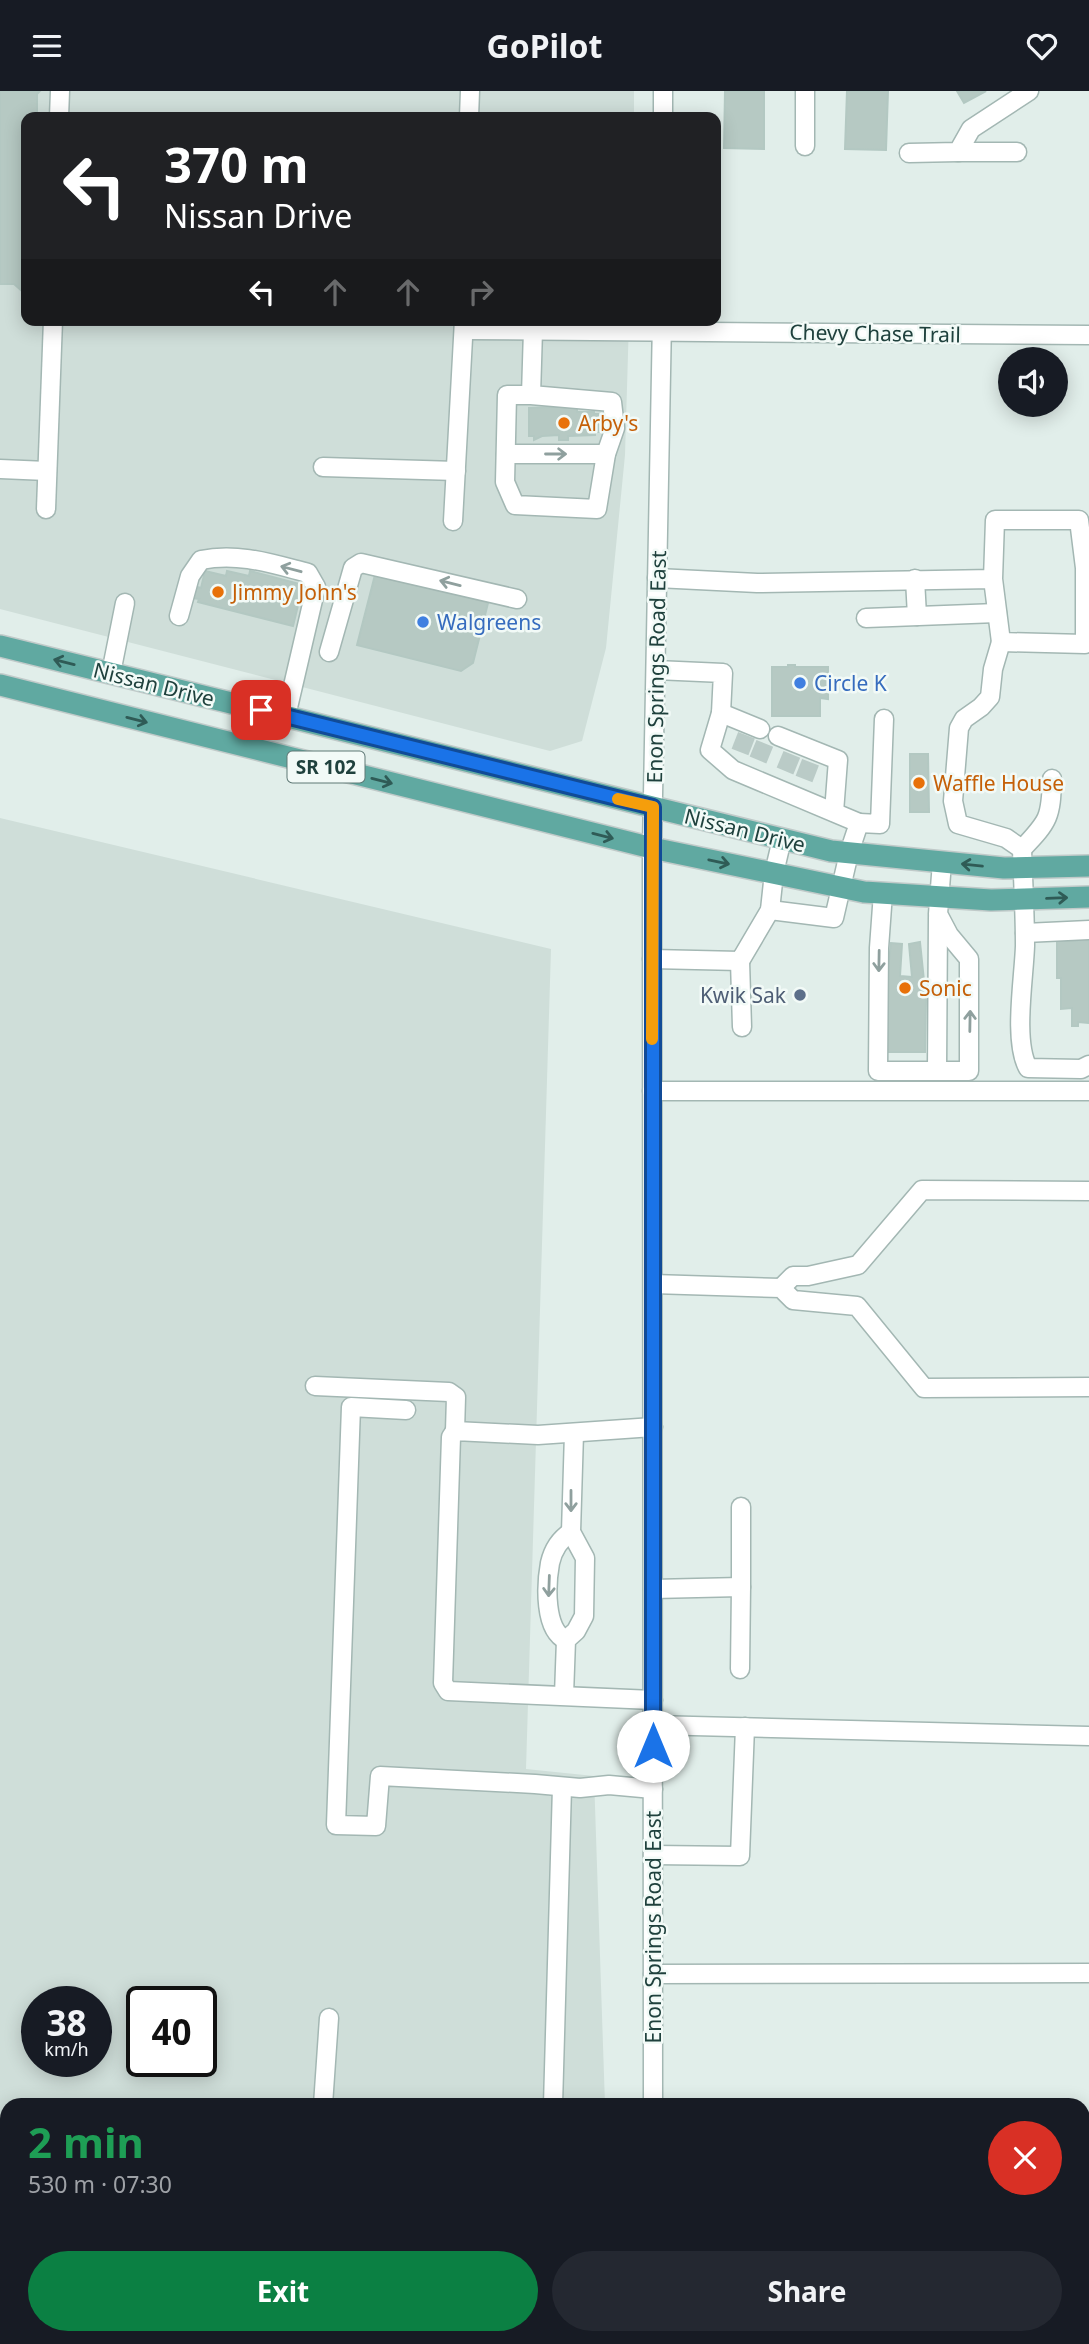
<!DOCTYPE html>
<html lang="en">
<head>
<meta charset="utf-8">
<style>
	body { margin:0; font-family:"Noto Sans",sans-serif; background:#242831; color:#f1f3f6; height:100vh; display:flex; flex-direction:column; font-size:26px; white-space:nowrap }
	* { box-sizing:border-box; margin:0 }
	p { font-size:23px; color:#9ea1a6 }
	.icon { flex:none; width:38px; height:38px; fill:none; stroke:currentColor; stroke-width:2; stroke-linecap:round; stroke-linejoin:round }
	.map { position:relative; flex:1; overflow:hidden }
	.drawer { position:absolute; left:0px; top:2007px; width:1090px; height:247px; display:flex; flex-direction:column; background:#171b24; border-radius:21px 21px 0 0; box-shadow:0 4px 18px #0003 }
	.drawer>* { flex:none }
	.banner { position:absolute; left:21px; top:21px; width:700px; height:214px; border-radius:14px; box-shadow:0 4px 18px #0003; background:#202124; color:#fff; overflow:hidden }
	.tools { position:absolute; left:998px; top:256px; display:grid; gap:14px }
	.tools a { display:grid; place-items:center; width:70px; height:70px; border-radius:50%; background:#171b24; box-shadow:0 4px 18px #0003; font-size:35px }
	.speed { position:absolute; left:21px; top:1895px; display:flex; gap:14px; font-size:35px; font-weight:700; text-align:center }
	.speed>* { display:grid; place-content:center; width:91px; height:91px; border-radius:50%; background:#171b24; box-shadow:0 4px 18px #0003; line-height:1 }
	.speed small { font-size:18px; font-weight:400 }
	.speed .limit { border:4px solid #111; border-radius:10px; background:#fff; color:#111 }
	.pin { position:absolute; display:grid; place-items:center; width:60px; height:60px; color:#fff; margin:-30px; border-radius:14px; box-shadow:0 4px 10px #0006 }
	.me { position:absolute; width:77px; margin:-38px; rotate:0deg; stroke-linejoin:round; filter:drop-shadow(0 0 5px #0008) }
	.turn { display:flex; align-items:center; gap:24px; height:147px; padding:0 28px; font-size:32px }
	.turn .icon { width:91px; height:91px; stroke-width:2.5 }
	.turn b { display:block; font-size:49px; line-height:60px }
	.lanes { display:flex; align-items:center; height:66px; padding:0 28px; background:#0003; justify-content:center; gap:35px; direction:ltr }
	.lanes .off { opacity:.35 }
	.round { display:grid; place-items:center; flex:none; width:74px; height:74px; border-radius:37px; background:#242831 }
	.head { display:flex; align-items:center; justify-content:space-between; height:119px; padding:0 28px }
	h1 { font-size:42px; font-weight:700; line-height:52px; color:#1e9e55 }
	.cta { display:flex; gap:14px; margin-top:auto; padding:14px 28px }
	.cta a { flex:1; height:80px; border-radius:42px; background:#0b8043; color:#fff; font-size:28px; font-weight:700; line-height:80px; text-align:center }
	.cta a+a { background:#242831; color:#f1f3f6 }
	header { display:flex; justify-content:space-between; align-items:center; height:91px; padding:0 28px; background:#171b24; font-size:32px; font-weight:700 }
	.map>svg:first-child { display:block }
	.built { fill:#cfded9; fill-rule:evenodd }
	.building { fill:#b6c9c3; stroke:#b3c8c2; stroke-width:2 }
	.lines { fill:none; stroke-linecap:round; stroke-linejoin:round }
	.minor-tunnel { stroke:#bacbc7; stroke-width:18; stroke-dasharray:18 9; stroke-linecap:butt }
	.minor-casing { stroke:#a3b7b3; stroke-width:21 }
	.major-casing { stroke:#c0cac9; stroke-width:24 }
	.minor { stroke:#fff; stroke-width:18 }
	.major { stroke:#60a9a1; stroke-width:21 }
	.oneway { stroke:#8fa09e }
	.oneway2 { stroke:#2f5b56 }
	.route-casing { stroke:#114b97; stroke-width:18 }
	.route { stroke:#1a73e8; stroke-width:12 }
	.slow { stroke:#f59e0b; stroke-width:12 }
	.food-dot { fill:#e8710a; stroke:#f2faf7; stroke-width:2.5 }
	.shop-dot { fill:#3f7fe0; stroke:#f2faf7; stroke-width:2.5 }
	.service-dot { fill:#5c6f8a; stroke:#f2faf7; stroke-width:2.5 }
	.labels { text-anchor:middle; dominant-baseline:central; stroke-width:5; stroke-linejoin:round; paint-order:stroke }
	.shield { fill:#f2faf7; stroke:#5e7875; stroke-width:2 }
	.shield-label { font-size:19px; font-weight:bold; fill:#1f413d }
	.street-label { font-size:21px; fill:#1f413d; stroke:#f2faf7 }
	.food-label { font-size:21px; fill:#c56008; stroke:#f2faf7; text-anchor:start }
	.shop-label { font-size:21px; fill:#366cbe; stroke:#f2faf7; text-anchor:start }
	.service-label { font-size:21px; fill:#4e5e75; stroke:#f2faf7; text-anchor:end }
</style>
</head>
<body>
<header><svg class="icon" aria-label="menu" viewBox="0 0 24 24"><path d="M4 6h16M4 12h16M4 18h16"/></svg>GoPilot<svg class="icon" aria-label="heart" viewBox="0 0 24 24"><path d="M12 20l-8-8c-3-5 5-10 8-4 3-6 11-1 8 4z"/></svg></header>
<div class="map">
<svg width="1089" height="2253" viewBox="0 0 1089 2253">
	<rect width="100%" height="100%" fill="#e1eeea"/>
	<g class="built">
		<polygon points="0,0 634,0 634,26 26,26 26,229 629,229 625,364 606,557 582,650 550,660 0,518"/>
		<path d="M0,727L551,858L526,1678L594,1685L605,2014H7V2247H612V2253H0ZM37,1911H96V1970H37ZM142,1911H201V1970H142Z"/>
	</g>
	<g class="building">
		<polygon points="0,0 40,0 37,3 37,26 26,26 26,197 23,201 14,193 0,193"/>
		<polygon points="725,0 764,0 764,58 724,57"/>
		<polygon points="847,0 888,0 886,59 845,58"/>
		<polygon points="957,0 986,0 964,12"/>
		<polygon points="577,315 577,321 594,321 594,323 598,323 599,341 595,341 595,344 568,345 568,349 559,349 559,344 542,345 534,349 534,345 529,345 529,317"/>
		<polygon points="205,480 226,485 227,480 249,485 250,480 303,494 293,535 198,511 199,508 192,507 194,495 201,497"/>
		<polygon points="376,480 489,508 473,572 461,580 357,554"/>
		<polygon points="788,574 795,574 795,576 828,576 828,608 820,607 820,625 772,625 772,576 788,576"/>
		<polygon points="910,663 928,663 929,721 910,721"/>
		<polygon points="1089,849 1089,932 1078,931 1078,935 1072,935 1072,917 1061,918 1061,887 1057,887 1057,850"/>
		<polygon points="920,851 926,909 925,961 885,961 885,907 891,852 902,853 900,885 912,886 909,853"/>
	</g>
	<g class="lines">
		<g class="minor-tunnel">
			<polyline points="740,661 747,643"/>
			<polyline points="758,669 769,642"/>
			<polyline points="785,680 792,663"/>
			<polyline points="804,688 811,670"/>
		</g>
		<g class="minor-casing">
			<g id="minor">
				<polyline points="59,26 60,0"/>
				<polyline points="469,26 470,0"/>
				<polyline points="663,26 663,0"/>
				<polyline points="805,55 805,0"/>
				<polyline points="958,61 1017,61"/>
				<polyline points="909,62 958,61 971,38 1029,0"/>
				<polyline points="464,239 1089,244"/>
				<polyline points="531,304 612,311 615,337 606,363 597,418 515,414 505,391 507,304 531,304 533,239"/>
				<polyline points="506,363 606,363"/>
				<polyline points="323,376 456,380"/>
				<polyline points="0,378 47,380"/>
				<polyline points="46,418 53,229"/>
				<polyline points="453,430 464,229"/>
				<polyline points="657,487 757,492 993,488 995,429 1079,429 1085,477 1085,553 1001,551 993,488"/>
				<polyline points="915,488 917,525"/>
				<path d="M179,525L190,485L201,469C238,461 273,473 308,482L316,496L286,625"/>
				<polyline points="866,527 997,522"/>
				<path d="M1001,551L993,578L990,606L981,616L964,628L959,637L953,710L958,733L1006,747L1022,758C1023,790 1025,822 1025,855C1024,887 1013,950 1028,977L1081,978L1089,974"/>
				<polyline points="329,561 353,477 361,472 517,508"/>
				<polyline points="656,579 723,582 721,622 710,659 733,679 859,732 849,762 834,827 770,819"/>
				<polyline points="111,582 125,512"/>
				<polyline points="721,622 760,638"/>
				<polyline points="778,645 838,669 834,721"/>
				<polyline points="859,732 880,733 884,628"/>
				<path d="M1022,758C1049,730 1051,726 1052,688"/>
				<polyline points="883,802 879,857 878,980 969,980 969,868 949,844 938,823 942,771"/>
				<polyline points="1025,842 1089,839"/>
				<polyline points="652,868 740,870 770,819 774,782 782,748"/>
				<polyline points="740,870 742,936"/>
				<polyline points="937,980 938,826"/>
				<polyline points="652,1000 1089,1000"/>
				<polyline points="653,1193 781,1197 793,1209 857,1215 924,1297 1089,1296"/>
				<polyline points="781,1197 793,1185 808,1185 858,1174 922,1099 1089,1100"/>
				<polyline points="315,1295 449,1301 456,1306 455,1340"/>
				<polyline points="406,1319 351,1316 336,1734 376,1735 380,1685 535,1693 580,1697 609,1694 653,1698"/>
				<polyline points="741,1416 741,1496"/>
				<polyline points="653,1498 741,1496 740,1578"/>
				<path d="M566,1549C544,1539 546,1494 550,1472C553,1459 560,1448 571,1441"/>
				<polyline points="564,1604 566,1549 576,1540 584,1525 585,1467 571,1441 574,1342"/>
				<polyline points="653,1609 448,1600 443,1592 451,1346 455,1340 538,1344 653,1336"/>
				<polyline points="653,1634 1089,1645"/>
				<polyline points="653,1764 740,1765 745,1636"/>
				<polyline points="653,1883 1089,1882"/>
				<polyline points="323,2014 329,1927"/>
				<polyline points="553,2014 562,1696"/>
				<polyline points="653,2014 652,757 662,229"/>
				<polyline points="1083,2168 1089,2168"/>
				<polyline points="1083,2245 1089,2245"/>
				<polyline points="653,2253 653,2247"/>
				<polyline points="746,2253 746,2247"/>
			</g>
		</g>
		<g class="major-casing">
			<g id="major">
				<polyline points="0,555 831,760 1004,777 1089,775"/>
				<polyline points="0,594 652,757 864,801 991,809 1089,806"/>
			</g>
		</g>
		<use href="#minor" class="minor"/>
		<use href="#major" class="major"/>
	</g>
	<defs><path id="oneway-shaft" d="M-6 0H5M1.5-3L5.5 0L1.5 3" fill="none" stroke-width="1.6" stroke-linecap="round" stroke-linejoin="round" transform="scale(1.75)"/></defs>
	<g class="oneway">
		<use href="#oneway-shaft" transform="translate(556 363)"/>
		<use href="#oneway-shaft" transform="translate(291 478) rotate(-165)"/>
		<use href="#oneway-shaft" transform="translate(450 492) rotate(-166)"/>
		<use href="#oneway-shaft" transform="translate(879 870) rotate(91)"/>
		<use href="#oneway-shaft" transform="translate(970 930) rotate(-89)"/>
		<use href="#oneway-shaft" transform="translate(571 1410) rotate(90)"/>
		<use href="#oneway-shaft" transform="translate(549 1495) rotate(92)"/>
	</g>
	<g class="oneway2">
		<use href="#oneway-shaft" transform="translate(64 571) rotate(-166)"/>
		<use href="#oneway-shaft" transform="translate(137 629) rotate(14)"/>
		<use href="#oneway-shaft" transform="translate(382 690) rotate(14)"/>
		<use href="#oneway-shaft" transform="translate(603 745) rotate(14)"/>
		<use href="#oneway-shaft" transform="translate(719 771) rotate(12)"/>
		<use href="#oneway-shaft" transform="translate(972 774) rotate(-174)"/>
		<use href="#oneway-shaft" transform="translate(1057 807) rotate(-2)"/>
	</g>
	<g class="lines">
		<g class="route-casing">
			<polyline id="route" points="261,619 653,716 653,1655"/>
		</g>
		<use href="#route" class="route"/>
		<polyline class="slow" points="618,708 653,716 652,948"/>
	</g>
	<g class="food-dot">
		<circle cx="564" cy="332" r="7"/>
		<circle cx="218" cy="501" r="7"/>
		<circle cx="919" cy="692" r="7"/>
		<circle cx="905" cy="897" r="7"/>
	</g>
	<g class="shop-dot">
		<circle cx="423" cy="531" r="7"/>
		<circle cx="800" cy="592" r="7"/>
	</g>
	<circle class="service-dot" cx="800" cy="904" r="7"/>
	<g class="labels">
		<rect class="shield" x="287.5" y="660.5" width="77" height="31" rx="5"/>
		<g class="shield-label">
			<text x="326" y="676">SR 102</text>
		</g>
		<g class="street-label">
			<text transform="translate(875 242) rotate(1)">Chevy Chase Trail</text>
			<text transform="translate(656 576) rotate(-89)">Enon Springs Road East</text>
			<text transform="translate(154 593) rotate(14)">Nissan Drive</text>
			<text transform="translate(745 739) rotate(14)">Nissan Drive</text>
			<text transform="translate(653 1836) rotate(-90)">Enon Springs Road East</text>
		</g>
		<g class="food-label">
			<text x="578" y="332">Arby's</text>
			<text x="232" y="501">Jimmy John's</text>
			<text x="933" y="692">Waffle House</text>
			<text x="919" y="897">Sonic</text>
		</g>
		<g class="shop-label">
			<text x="437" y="531">Walgreens</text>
			<text x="814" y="592">Circle K</text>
		</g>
		<g class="service-label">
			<text x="786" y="904">Kwik Sak</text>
		</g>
	</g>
</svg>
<div class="tools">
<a><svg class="icon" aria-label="sound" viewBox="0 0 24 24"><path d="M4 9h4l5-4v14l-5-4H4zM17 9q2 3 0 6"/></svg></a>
</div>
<div class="speed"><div>38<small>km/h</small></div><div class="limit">40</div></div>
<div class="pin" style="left:261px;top:619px;background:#d93025"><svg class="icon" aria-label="arrive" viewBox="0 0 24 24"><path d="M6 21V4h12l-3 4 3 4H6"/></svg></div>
<svg class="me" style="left:653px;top:1655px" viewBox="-20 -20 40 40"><circle r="19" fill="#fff"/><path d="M0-13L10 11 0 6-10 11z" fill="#1a73e8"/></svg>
<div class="banner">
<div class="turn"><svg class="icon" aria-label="left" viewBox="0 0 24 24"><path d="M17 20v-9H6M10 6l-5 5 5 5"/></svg><div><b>370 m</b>Nissan Drive</div></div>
<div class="lanes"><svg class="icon" aria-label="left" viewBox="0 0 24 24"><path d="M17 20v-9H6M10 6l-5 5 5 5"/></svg><svg class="icon off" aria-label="ahead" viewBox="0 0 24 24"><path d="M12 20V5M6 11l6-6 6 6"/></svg><svg class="icon off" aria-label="ahead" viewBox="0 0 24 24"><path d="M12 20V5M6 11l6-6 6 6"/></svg><svg class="icon off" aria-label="right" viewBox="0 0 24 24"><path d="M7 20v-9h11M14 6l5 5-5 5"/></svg></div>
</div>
<section class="drawer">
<div class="head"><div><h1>2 min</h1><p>530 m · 07:30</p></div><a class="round" style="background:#d93025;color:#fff"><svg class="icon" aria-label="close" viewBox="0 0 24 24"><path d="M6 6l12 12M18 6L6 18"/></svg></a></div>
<div class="cta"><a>Exit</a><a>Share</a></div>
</section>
</div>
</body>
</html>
